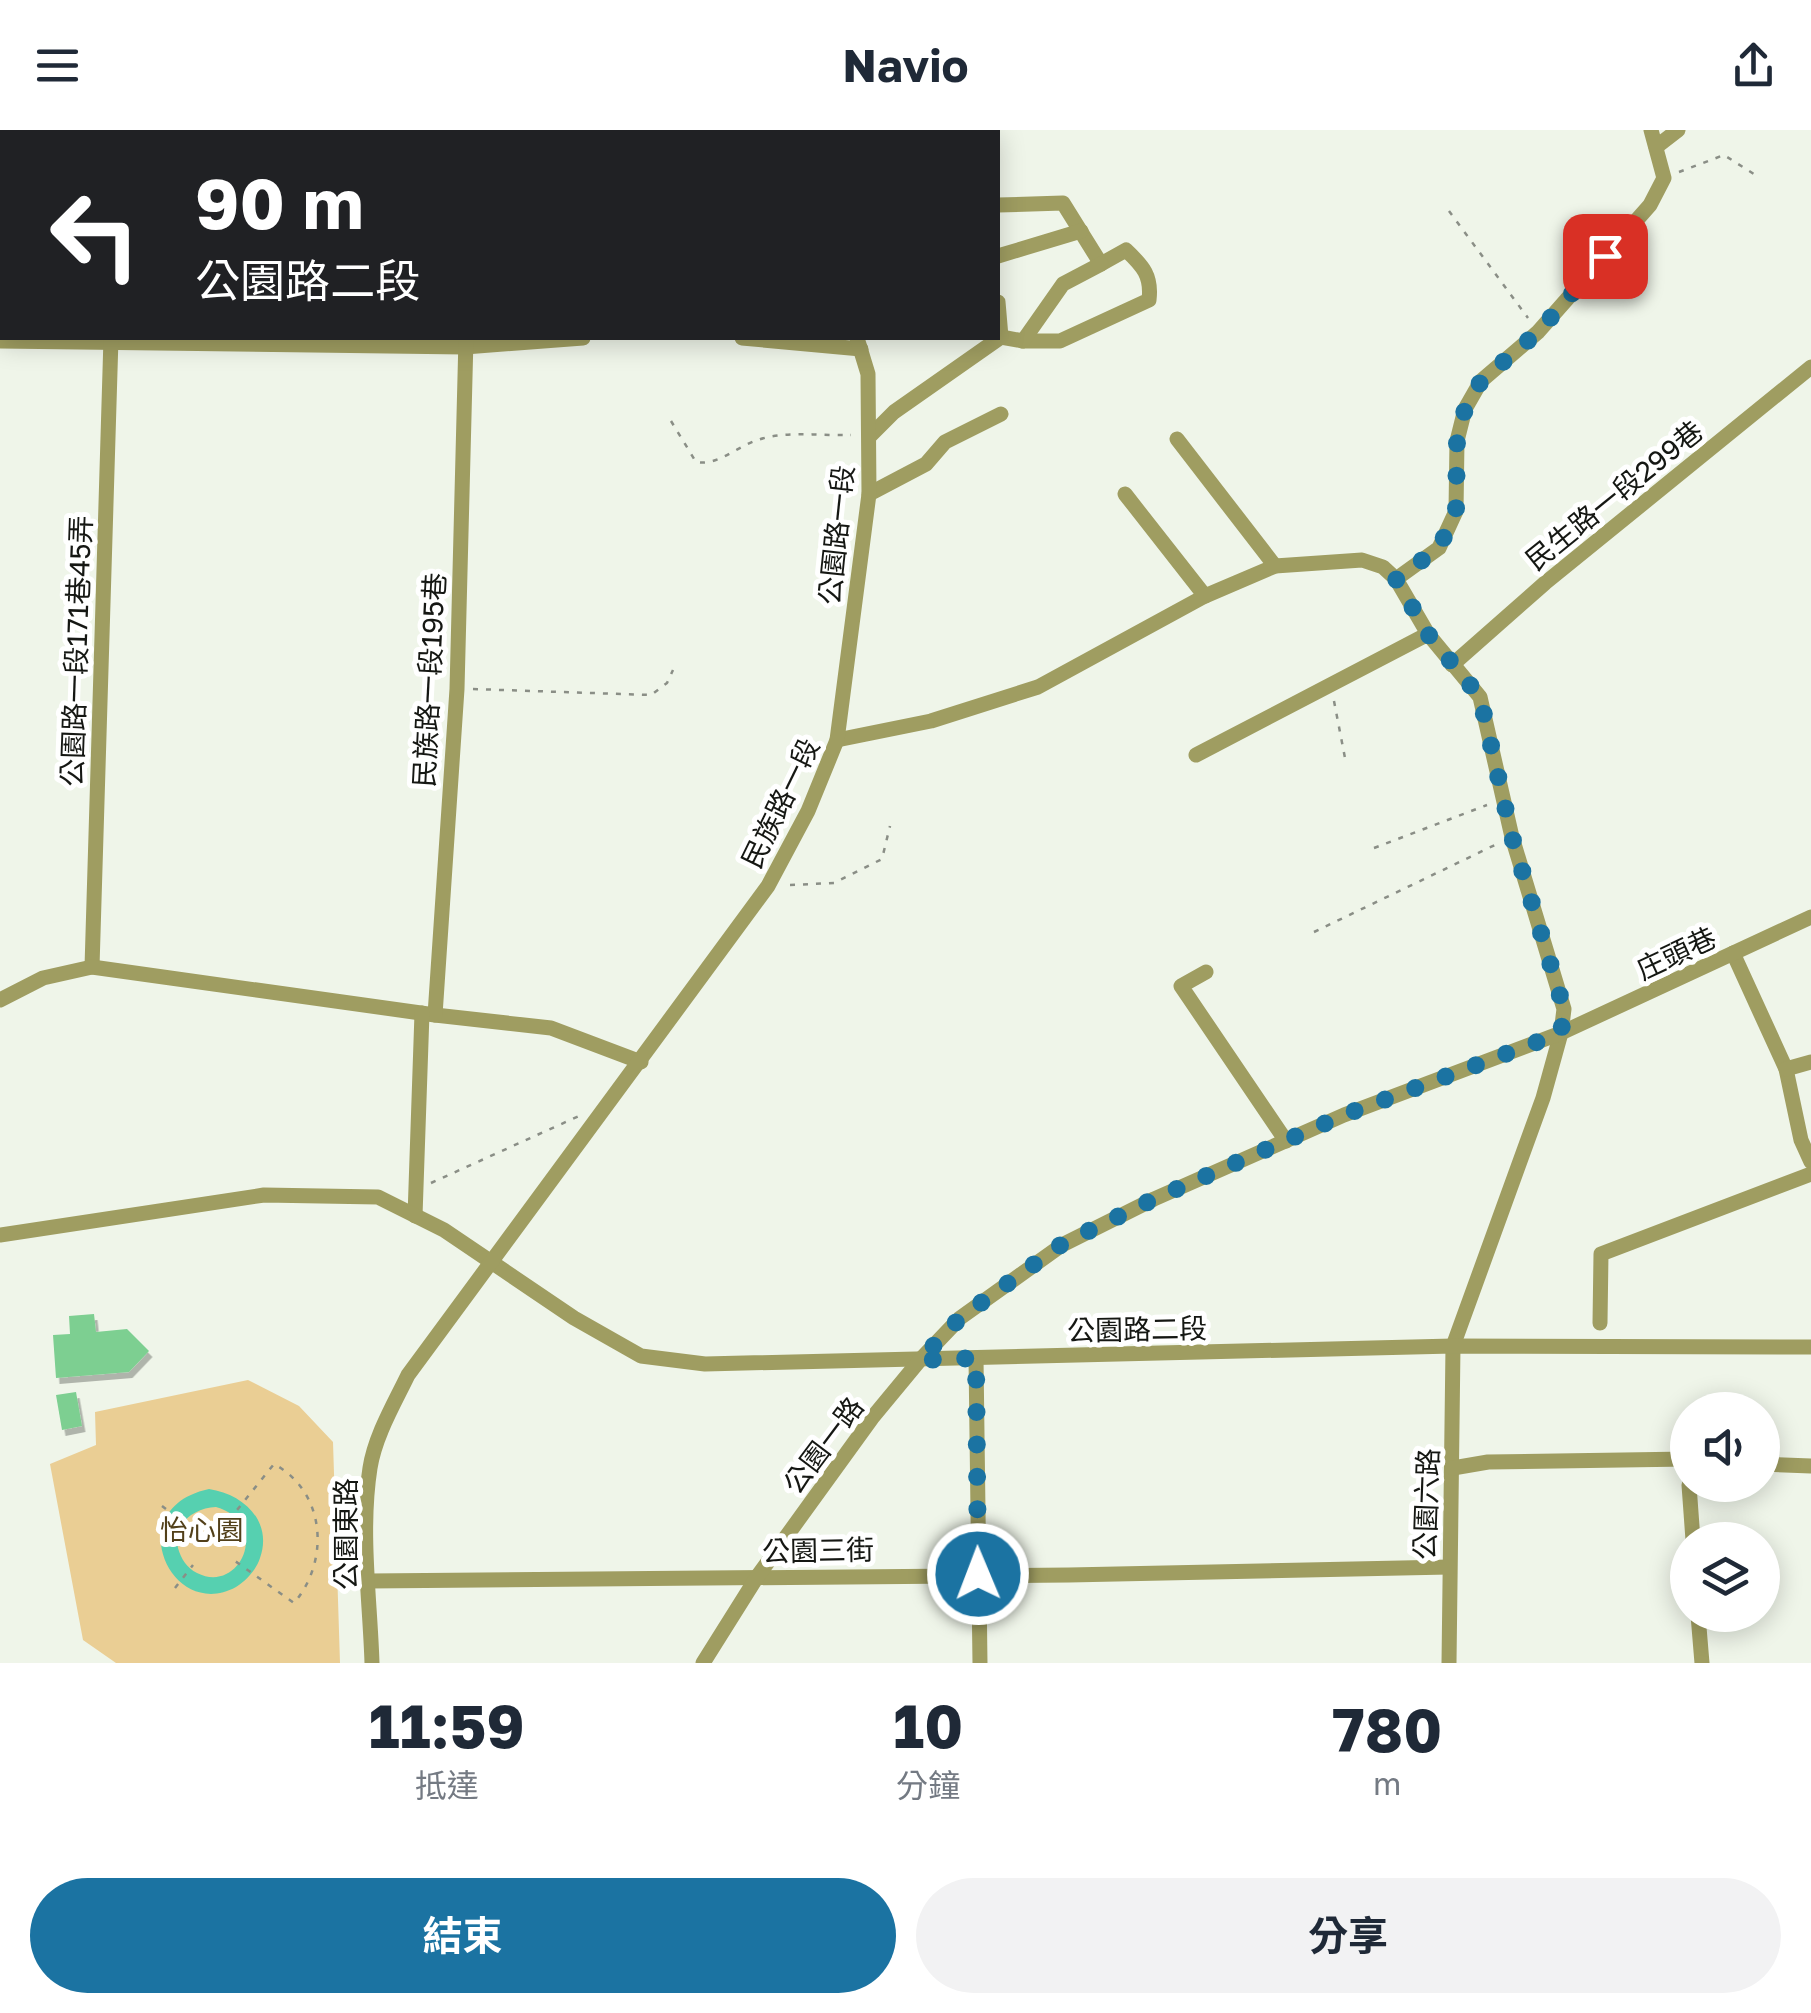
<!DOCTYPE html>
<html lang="zh-TW">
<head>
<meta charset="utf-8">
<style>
	body { margin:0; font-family:"Golos Text","Noto Sans TC",sans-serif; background:#f2f2f3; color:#1f2937; height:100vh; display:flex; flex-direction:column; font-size:38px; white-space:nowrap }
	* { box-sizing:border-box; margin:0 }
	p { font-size:32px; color:#747a83 }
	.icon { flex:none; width:55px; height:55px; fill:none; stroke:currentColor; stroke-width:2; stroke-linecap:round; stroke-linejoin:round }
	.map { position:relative; height:1533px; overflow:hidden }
	.sheet { display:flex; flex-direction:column; background:#fff; flex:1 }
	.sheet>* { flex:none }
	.hud { position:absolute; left:0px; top:0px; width:1000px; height:210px; box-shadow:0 5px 25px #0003; background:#202124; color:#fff; overflow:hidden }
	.controls { position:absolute; left:1670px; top:1262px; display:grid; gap:20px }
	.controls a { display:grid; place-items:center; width:110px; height:110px; border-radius:50%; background:#fff; box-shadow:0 5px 25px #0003; font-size:50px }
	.pin { position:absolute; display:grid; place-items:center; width:85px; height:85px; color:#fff; margin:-42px; border-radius:20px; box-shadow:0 5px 15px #0006 }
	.me { position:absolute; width:110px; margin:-55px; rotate:359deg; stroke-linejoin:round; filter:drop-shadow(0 0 8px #0008) }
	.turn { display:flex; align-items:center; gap:35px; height:210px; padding:0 30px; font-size:45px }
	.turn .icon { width:130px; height:130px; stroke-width:2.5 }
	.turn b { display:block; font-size:70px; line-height:85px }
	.eta { display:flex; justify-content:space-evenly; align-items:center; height:170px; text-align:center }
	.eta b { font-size:60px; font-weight:700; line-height:70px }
	.action { display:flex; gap:20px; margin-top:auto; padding:20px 30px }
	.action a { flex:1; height:115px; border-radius:60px; background:#1b73a2; color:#fff; font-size:40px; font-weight:700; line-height:115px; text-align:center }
	.action a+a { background:#f2f2f3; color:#1f2937 }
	header { display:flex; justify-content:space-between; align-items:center; height:130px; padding:0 30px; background:#fff; font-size:45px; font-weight:700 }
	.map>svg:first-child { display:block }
	.green { fill:#eace94 }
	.water { fill:#56d0b0; fill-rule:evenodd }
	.building { fill:#7dcf91; filter:url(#shadow) }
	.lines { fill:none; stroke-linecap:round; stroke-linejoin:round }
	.path { stroke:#8a8e86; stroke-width:2.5; stroke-dasharray:5 8; stroke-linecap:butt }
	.minor { stroke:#9f9d61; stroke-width:15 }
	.route { stroke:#1b73a2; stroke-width:18; stroke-dasharray:0 32.4 }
	.labels { text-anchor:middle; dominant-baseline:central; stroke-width:10; stroke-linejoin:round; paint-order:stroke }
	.street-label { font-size:28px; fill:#151713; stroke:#fff }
	.park-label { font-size:28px; fill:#52401a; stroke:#fff }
</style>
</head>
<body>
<header><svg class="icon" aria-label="menu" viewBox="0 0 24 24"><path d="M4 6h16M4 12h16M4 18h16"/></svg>Navio<svg class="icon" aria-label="share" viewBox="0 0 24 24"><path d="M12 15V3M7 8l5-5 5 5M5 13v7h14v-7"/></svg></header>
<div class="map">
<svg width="1811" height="1533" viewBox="0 0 1811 1533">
	<defs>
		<filter id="shadow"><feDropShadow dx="3.5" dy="6" stdDeviation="0" flood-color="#0004"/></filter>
	</defs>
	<rect width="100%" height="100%" fill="#eff5e9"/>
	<polygon class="green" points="248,1250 299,1276 333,1312 340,1533 116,1533 83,1510 50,1334 96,1315 95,1282"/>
	<path class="water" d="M209,1359C243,1364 273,1391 260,1428C256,1440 247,1450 236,1457C171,1493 119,1378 209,1359ZM216,1377C272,1393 240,1465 197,1443C187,1438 181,1429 178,1418C173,1393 194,1378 216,1377Z"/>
	<g class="building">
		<polygon points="94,1184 96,1202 127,1199 149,1221 129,1242 56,1248 53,1205 70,1204 69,1186"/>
		<polygon points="76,1262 82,1296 62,1300 56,1265"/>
	</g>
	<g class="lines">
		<g class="path">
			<polyline points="1679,42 1724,25 1757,46"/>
			<polyline points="1449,81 1528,188"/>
			<path d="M671,291L696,332C717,336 735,318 755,311C783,300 820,306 851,305"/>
			<polyline points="473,559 651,565 667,553 673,540"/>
			<polyline points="1334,571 1345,628"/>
			<polyline points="1374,718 1487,675"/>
			<polyline points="790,755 834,753 882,729 890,696"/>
			<polyline points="1314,802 1497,714"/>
			<polyline points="431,1053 579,986"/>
			<polyline points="162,1376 188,1396"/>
			<path d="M229,1390L274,1334C326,1362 330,1431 294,1473L235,1431"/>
			<polyline points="175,1458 193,1435"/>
		</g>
		<g class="minor">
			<polyline points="795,0 795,2"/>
			<polyline points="832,0 834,2"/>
			<polyline points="120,2 120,0"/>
			<polyline points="475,2 475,0"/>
			<polyline points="1656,17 1678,0"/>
			<path d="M998,75L1063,73L1101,134L1126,120C1143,136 1152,146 1149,170L1060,211H1023L1001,207"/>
			<polyline points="998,126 1081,101"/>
			<polyline points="742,208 861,219"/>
			<polyline points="0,211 465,217 583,208"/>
			<polyline points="1023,211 1063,154 1101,134"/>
			<polyline points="871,305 894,282 1001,207 998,172"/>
			<polyline points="1177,309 1275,436"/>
			<polyline points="869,364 926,334 945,312 1001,284"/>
			<polyline points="1125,364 1205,466"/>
			<polyline points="1396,449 1428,504 1480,567 1512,707 1564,879 1561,903 1543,968 1453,1216 1449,1533"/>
			<polyline points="1452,535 1545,453 1811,237"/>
			<polyline points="837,610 931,591 1038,557 1205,466 1275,436 1362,430 1383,437 1396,449 1439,418 1456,381 1457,311 1465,279 1481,251 1538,202 1650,75 1664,48 1651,0"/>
			<polyline points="1196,625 1428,504"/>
			<polyline points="1733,823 1786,939 1801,1010 1811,1032"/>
			<polyline points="92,837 111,208"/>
			<polyline points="1206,842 1181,856 1286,1011"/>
			<polyline points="0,870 43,848 92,837 435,885 551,898 641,932"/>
			<polyline points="435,885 457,559 466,208"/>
			<polyline points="1786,939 1811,932"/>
			<polyline points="415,1086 422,883"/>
			<polyline points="0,1105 264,1065 378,1067 444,1100 574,1188 641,1226 705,1234 1453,1216 1811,1217"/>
			<polyline points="1600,1193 1601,1124 1811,1044"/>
			<polyline points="976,1228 980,1533"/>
			<polyline points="1762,1334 1811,1336"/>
			<polyline points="1453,1338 1488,1332 1688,1329"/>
			<polyline points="1689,1355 1693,1410"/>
			<polyline points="369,1451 1069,1445 1449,1437"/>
			<polyline points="1698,1485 1702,1533"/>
			<path d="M372,1533C370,1469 360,1402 370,1338C375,1306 394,1274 408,1245L768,756L808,681L837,610L869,364L868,244L857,208"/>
			<polyline points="703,1533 757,1447 872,1288 920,1230 960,1188 1062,1115 1154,1069 1344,985 1561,903 1811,787"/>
		</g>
	</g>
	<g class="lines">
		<polyline class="route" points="978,1444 976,1228 920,1230 960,1188 1062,1114 1154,1069 1344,985 1561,903 1564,879 1512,707 1480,567 1428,504 1396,449 1439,418 1456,381 1457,311 1465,279 1481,251 1538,202 1605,126"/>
	</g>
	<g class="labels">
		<g class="street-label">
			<text transform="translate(1614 365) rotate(-39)">民生路一段299巷</text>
			<text transform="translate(836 405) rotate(-84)">公園路一段</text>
			<text transform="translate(76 521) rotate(-88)">公園路一段171巷45弄</text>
			<text transform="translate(429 550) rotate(-87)">民族路一段195巷</text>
			<text transform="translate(780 673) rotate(-64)">民族路一段</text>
			<text transform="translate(1676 823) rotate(-25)">庄頭巷</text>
			<text transform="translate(1137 1199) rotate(-1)">公園路二段</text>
			<text transform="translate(823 1315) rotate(-53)">公園一路</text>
			<text transform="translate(1426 1374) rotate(-88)">公園六路</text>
			<text transform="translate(345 1404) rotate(-90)">公園東路</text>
			<text transform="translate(818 1420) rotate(-1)">公園三街</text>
		</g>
		<g class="park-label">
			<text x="202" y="1399">怡心園</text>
		</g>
	</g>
</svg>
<div class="controls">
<a><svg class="icon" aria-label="sound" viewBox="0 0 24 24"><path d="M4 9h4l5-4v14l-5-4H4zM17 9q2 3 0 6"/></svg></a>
<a><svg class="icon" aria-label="layers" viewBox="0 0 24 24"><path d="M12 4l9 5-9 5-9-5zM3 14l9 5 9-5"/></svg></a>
</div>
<div class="pin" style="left:1605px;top:126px;background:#d93025"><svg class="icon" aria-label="arrive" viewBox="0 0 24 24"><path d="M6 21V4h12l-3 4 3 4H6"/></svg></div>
<svg class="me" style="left:978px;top:1444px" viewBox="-20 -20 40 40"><circle r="17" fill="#1b73a2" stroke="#fff" stroke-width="3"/><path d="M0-11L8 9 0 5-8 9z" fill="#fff"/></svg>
<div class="hud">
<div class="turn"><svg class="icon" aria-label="left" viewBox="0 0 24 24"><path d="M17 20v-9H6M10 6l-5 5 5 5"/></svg><div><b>90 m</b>公園路二段</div></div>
</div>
</div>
<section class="sheet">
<div class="eta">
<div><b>11:59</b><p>抵達</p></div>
<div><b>10</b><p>分鐘</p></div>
<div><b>780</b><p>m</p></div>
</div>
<div class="action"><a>結束</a><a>分享</a></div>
</section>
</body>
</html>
